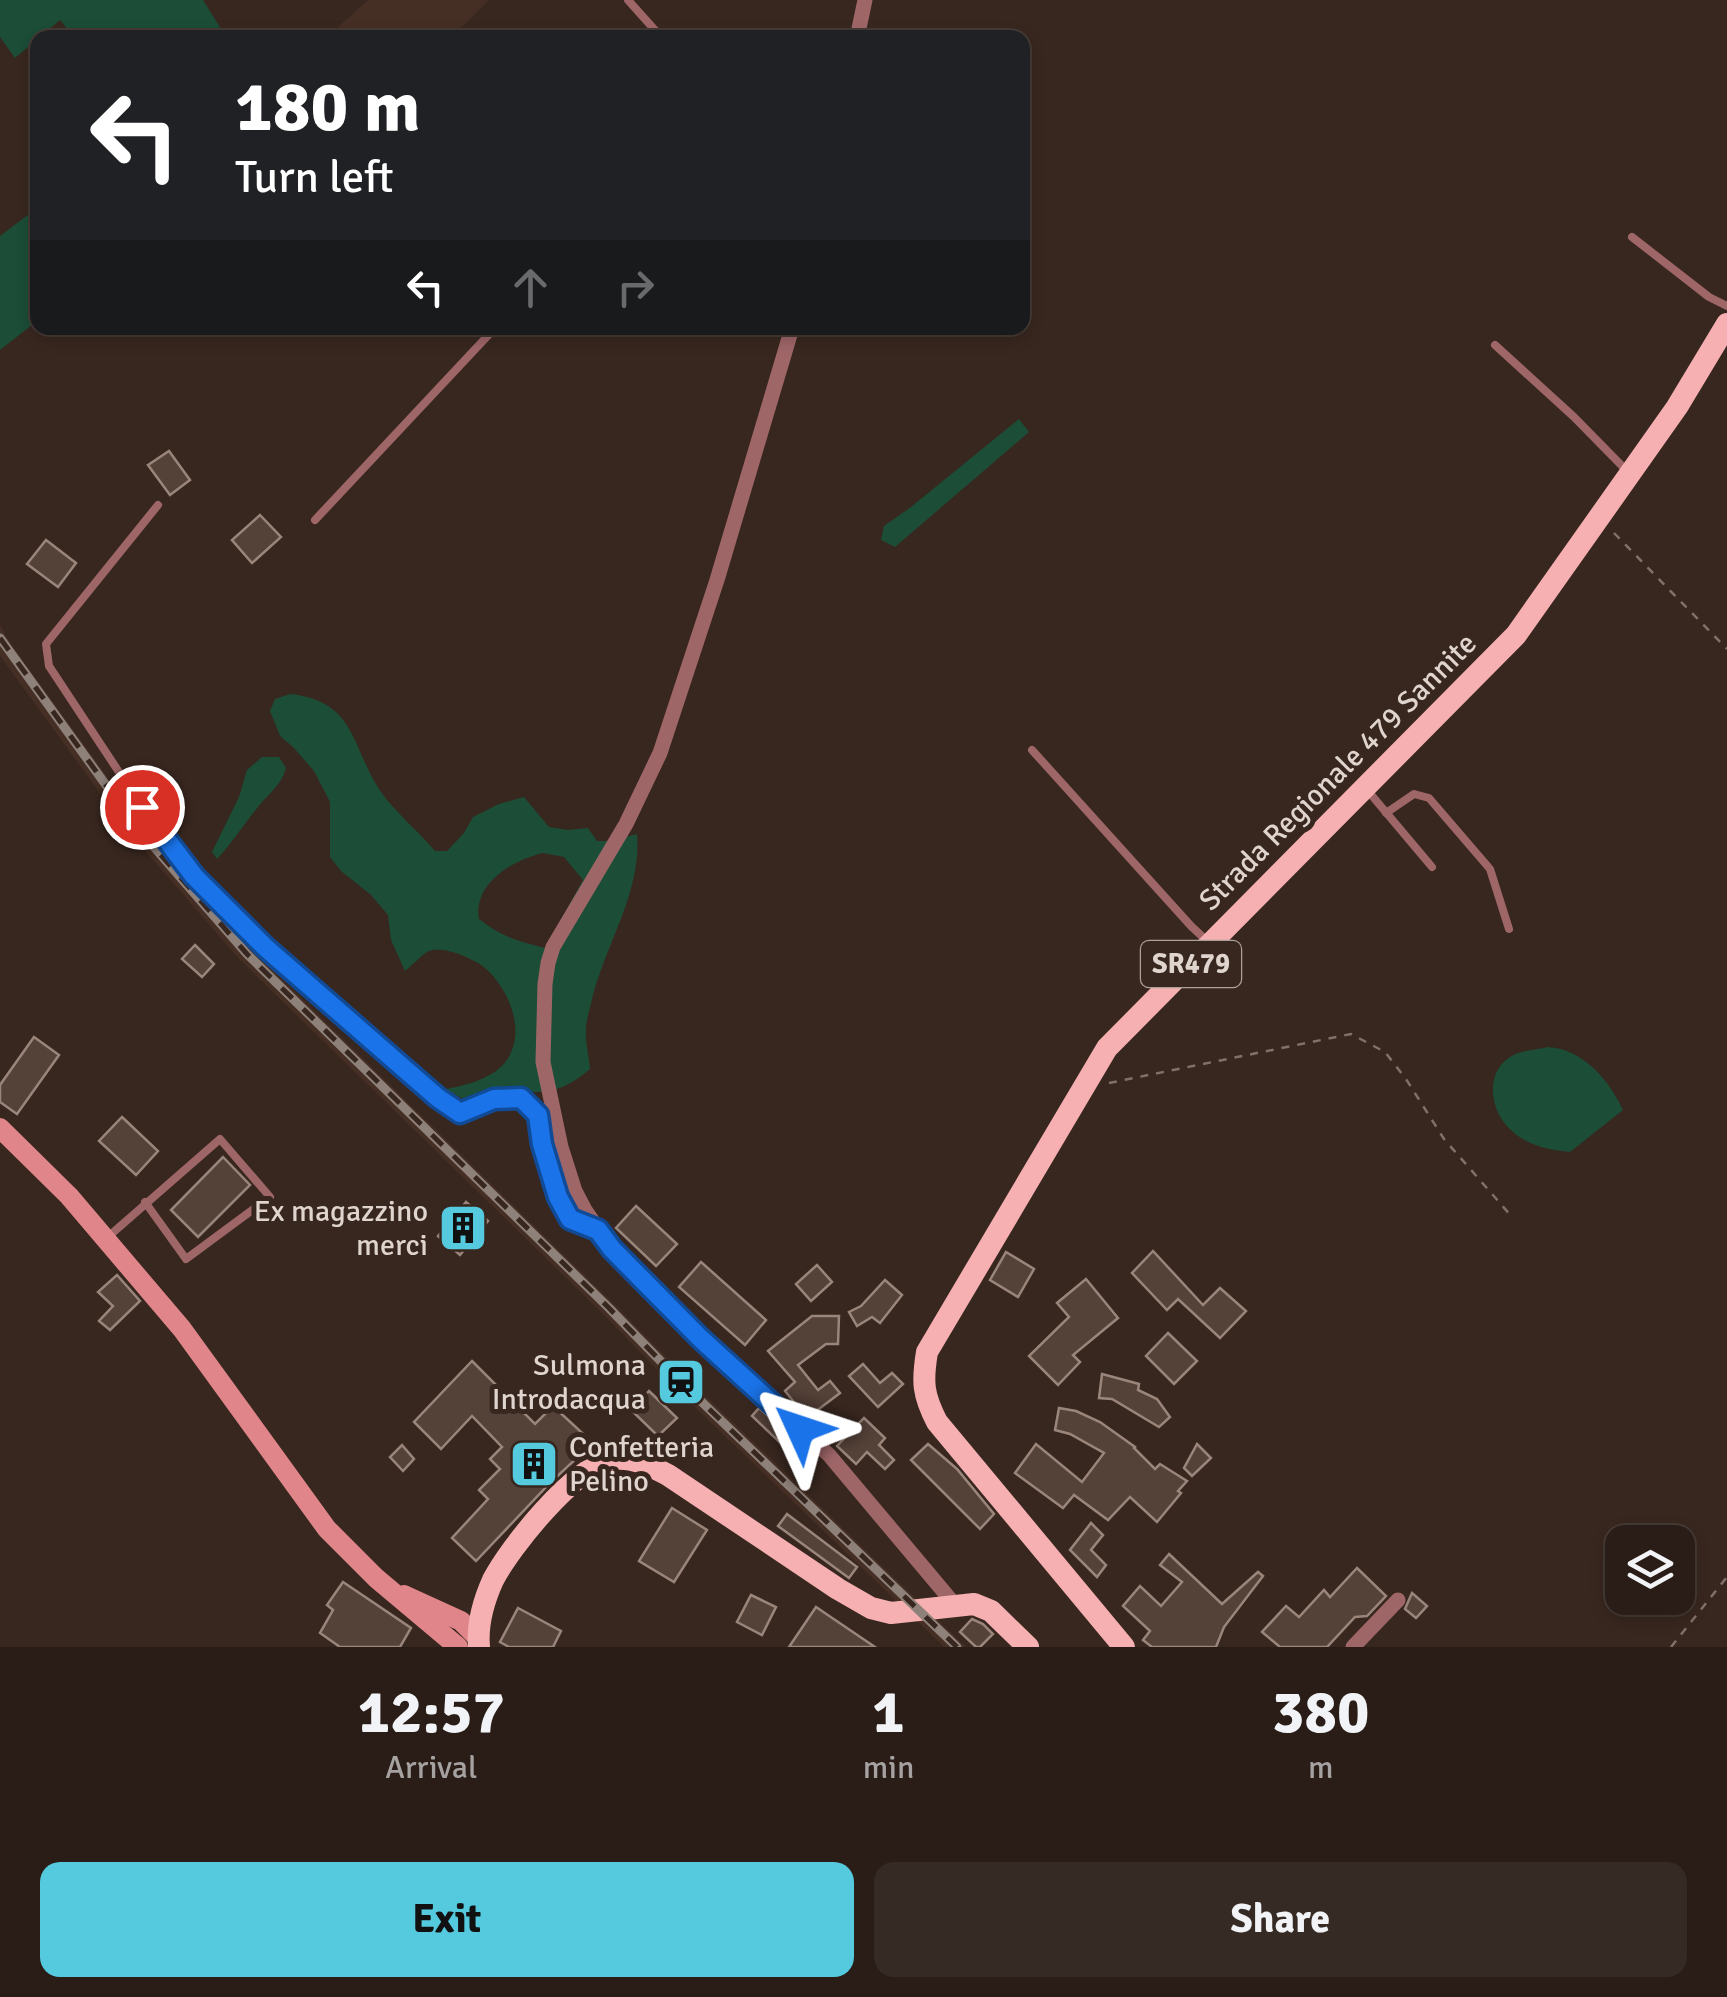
<!DOCTYPE html>
<html lang="en">
<head>
<meta charset="utf-8">
<style>
	body { margin:0; font-family:Signika,sans-serif; background:#362a24; color:#f1f3f6; height:100vh; display:flex; flex-direction:column; font-size:38px; white-space:nowrap }
	* { box-sizing:border-box; margin:0 }
	p { font-size:32px; color:#a5a2a1 }
	.icon { flex:none; width:55px; height:55px; fill:none; stroke:currentColor; stroke-width:2; stroke-linecap:round; stroke-linejoin:round }
	.map { position:relative; height:1647px; overflow:hidden }
	.sheet { display:flex; flex-direction:column; background:#2a1d17; flex:1 }
	.sheet>* { flex:none }
	.banner { position:absolute; left:30px; top:30px; width:1000px; height:305px; border-radius:20px; box-shadow:0 5px 15px #0003,0 0 0 2px #463b36; background:#202124; color:#fff; overflow:hidden }
	.buttons { position:absolute; left:1605px; top:1525px; display:grid; gap:20px }
	.buttons a { display:grid; place-items:center; width:90px; height:90px; border-radius:20px; background:#2a1d17; box-shadow:0 5px 15px #0003,0 0 0 2px #463b36; font-size:50px }
	.pin { position:absolute; display:grid; place-items:center; width:85px; height:85px; color:#fff; margin:-42px; border:5px solid #fff; border-radius:50%; box-shadow:0 2px 10px #0007 }
	.me { position:absolute; width:110px; margin:-55px; rotate:312deg; stroke-linejoin:round; filter:drop-shadow(0 0 8px #0008) }
	.turn { display:flex; align-items:center; gap:35px; height:210px; padding:0 40px; font-size:45px }
	.turn .icon { width:130px; height:130px; stroke-width:2.5 }
	.turn b { display:block; font-size:70px; line-height:85px }
	.lanes { display:flex; align-items:center; height:95px; padding:0 40px; background:#0003; justify-content:center; gap:50px; direction:ltr }
	.lanes .off { opacity:.35 }
	.eta { display:flex; justify-content:space-evenly; align-items:center; height:170px; text-align:center }
	.eta b { font-size:60px; font-weight:700; line-height:70px }
	.primary-button { display:flex; gap:20px; margin-top:auto; padding:20px 40px }
	.primary-button a { flex:1; height:115px; border-radius:20px; background:#55cadf; color:#111; font-size:40px; font-weight:700; line-height:115px; text-align:center }
	.primary-button a+a { background:#362a24; color:#f1f3f6 }
	.map>svg:first-child { display:block }
	.built { fill:#452e23 }
	.green { fill:#1b4d37; fill-rule:evenodd }
	.building { fill:#544138; stroke:#9a857b; stroke-width:2.5 }
	.lines { fill:none; stroke-linecap:round; stroke-linejoin:round }
	.path { stroke:#80716a; stroke-width:2.5; stroke-dasharray:8 8; stroke-linecap:butt }
	.service { stroke:#9f6668; stroke-width:8 }
	.minor { stroke:#9f6668; stroke-width:15 }
	.secondary { stroke:#e0868a; stroke-width:20 }
	.primary { stroke:#f6b0b2; stroke-width:22 }
	.rail-casing { stroke:#8e817a; stroke-width:9 }
	.rail { stroke:#38271f; stroke-width:5; stroke-dasharray:15; stroke-linecap:butt }
	.route-casing { stroke:#114b97; stroke-width:25 }
	.route { stroke:#1a73e8; stroke-width:18 }
	.labels { text-anchor:middle; dominant-baseline:central; stroke-width:10; stroke-linejoin:round; paint-order:stroke }
	.shield { fill:#38271f; stroke:#ada09a; stroke-width:2.5 }
	.shield-label { font-size:28px; font-weight:bold; fill:#dfd4ce }
	.street-label { font-size:30px; fill:#dfd4ce; stroke:#38271f }
	.poi-label { font-size:30px; fill:#dfd4ce; stroke:#38271f; text-anchor:end }
</style>
</head>
<body>
<div class="map">
<svg width="1727" height="1647" viewBox="0 0 1727 1647">
	<rect width="100%" height="100%" fill="#38271f"/>
	<g class="built">
		<polygon points="368,0 489,0 452,37 327,37"/>
		<polygon points="0,625 12,646 139,820 251,949 612,1302 686,1377 966,1647 944,1647 675,1388 602,1313 240,960 127,830 0,656"/>
	</g>
	<g class="green">
		<polygon points="0,0 203,0 226,37 74,37 60,20 15,58 0,37"/>
		<polygon points="37,208 37,321 0,350 0,236"/>
		<polygon points="1019,419 1029,432 895,547 881,540 884,526 911,507"/>
		<path d="M290,694C357,701 351,748 381,792C396,813 418,831 435,851H447L464,833L473,817L499,804L524,797L549,827L568,830L588,828L597,841H609L637,834C642,892 606,943 592,999C590,1009 586,1020 586,1030C585,1042 589,1056 590,1069C574,1082 561,1091 539,1092C531,1093 523,1089 515,1090C482,1093 480,1112 446,1089C463,1086 482,1081 496,1071C531,1045 513,993 486,969C479,962 468,958 459,954C450,951 438,948 429,951C421,955 412,966 405,971L391,940L388,915L371,895L341,871L330,857V802L314,771L293,747L280,736L270,711L275,699ZM543,853L564,857L583,880L545,948C515,940 504,938 479,919C473,883 513,860 543,853Z"/>
		<path d="M262,757H279L286,768C281,786 269,793 258,807C244,824 232,843 217,859L212,852L239,797L247,770Z"/>
		<path d="M1548,1047C1583,1049 1609,1080 1623,1110L1570,1152C1549,1150 1528,1146 1512,1131C1490,1113 1484,1073 1510,1057C1520,1050 1536,1050 1548,1047Z"/>
	</g>
	<g class="building">
		<polygon points="169,451 190,480 170,495 148,465"/>
		<polygon points="260,515 281,537 252,563 232,540"/>
		<polygon points="46,540 76,563 58,587 27,564"/>
		<polygon points="195,945 214,964 202,977 182,959"/>
		<polygon points="34,1037 59,1055 17,1114 0,1102 0,1085"/>
		<polygon points="122,1117 158,1151 136,1175 99,1141"/>
		<polygon points="223,1157 250,1185 198,1237 171,1210"/>
		<polygon points="466,1202 488,1221 460,1255 438,1236"/>
		<polygon points="636,1206 677,1244 656,1266 616,1228"/>
		<polygon points="1153,1251 1203,1305 1220,1288 1246,1311 1220,1338 1178,1299 1167,1310 1132,1273"/>
		<polygon points="1006,1252 1034,1269 1018,1297 990,1280"/>
		<polygon points="701,1262 766,1320 745,1345 679,1287"/>
		<polygon points="817,1265 832,1282 811,1301 796,1284"/>
		<polygon points="117,1275 140,1301 110,1330 99,1321 113,1306 98,1292"/>
		<polygon points="1086,1279 1118,1318 1073,1355 1080,1362 1058,1385 1029,1356 1069,1317 1057,1303"/>
		<polygon points="885,1280 902,1295 880,1323 872,1317 857,1326 849,1312 861,1306"/>
		<polygon points="812,1316 839,1316 838,1344 826,1344 798,1365 818,1390 830,1381 840,1393 807,1418 785,1391 795,1382 768,1351"/>
		<polygon points="1168,1333 1197,1361 1174,1384 1146,1356"/>
		<polygon points="472,1361 535,1424 553,1406 593,1443 550,1483 476,1561 452,1538 488,1499 479,1490 500,1469 490,1459 502,1447 472,1416 441,1449 414,1422"/>
		<polygon points="863,1364 880,1383 892,1373 903,1384 878,1407 849,1376"/>
		<polygon points="1102,1374 1139,1384 1138,1390 1157,1399 1170,1417 1159,1427 1112,1399 1099,1398"/>
		<polygon points="649,1391 677,1418 658,1436 631,1410"/>
		<polygon points="759,1408 798,1442 789,1451 752,1416"/>
		<polygon points="1059,1408 1076,1411 1100,1422 1135,1447 1134,1448 1155,1469 1160,1464 1187,1481 1178,1491 1181,1493 1157,1522 1130,1497 1108,1520 1074,1495 1063,1508 1015,1473 1036,1444 1082,1482 1104,1453 1070,1434 1055,1430"/>
		<polygon points="864,1418 885,1438 879,1445 894,1460 885,1469 867,1452 856,1464 837,1446"/>
		<polygon points="928,1444 957,1469 994,1514 980,1529 911,1460"/>
		<polygon points="1197,1444 1211,1458 1192,1476 1184,1468"/>
		<polygon points="402,1445 414,1459 403,1471 390,1457"/>
		<polygon points="672,1508 707,1530 674,1582 639,1561"/>
		<polygon points="787,1514 857,1567 849,1578 778,1526"/>
		<polygon points="1091,1523 1103,1535 1091,1550 1106,1565 1097,1577 1070,1550"/>
		<polygon points="1169,1554 1222,1604 1258,1572 1263,1576 1224,1627 1216,1647 1152,1647 1143,1640 1150,1631 1123,1606 1140,1586 1161,1606 1182,1582 1160,1565"/>
		<polygon points="1357,1568 1386,1596 1367,1616 1355,1617 1327,1647 1280,1647 1262,1632 1286,1606 1299,1617 1324,1590 1330,1597"/>
		<polygon points="343,1582 411,1628 400,1647 340,1647 320,1633 333,1610 327,1605"/>
		<polygon points="1412,1593 1427,1606 1416,1618 1405,1609"/>
		<polygon points="751,1595 776,1607 762,1635 737,1622"/>
		<polygon points="816,1607 875,1647 789,1647"/>
		<polygon points="518,1608 561,1631 553,1647 509,1647 500,1642"/>
		<polygon points="972,1619 983,1624 993,1634 980,1647 976,1647 960,1632"/>
	</g>
	<g class="lines">
		<g class="path">
			<polyline points="1614,533 1727,649"/>
			<polyline points="1109,1083 1351,1034 1385,1052 1406,1079 1444,1139 1513,1218"/>
			<polyline points="1671,1647 1727,1577"/>
		</g>
		<g class="service">
			<polyline points="628,0 662,38"/>
			<polyline points="1632,237 1709,297 1727,306"/>
			<polyline points="1495,345 1574,417 1627,471"/>
			<polyline points="158,505 46,644 49,666 142,807 194,876 266,948 438,1097 460,1113 494,1099 521,1098 538,1115 542,1144 557,1197 570,1219 594,1229"/>
			<polyline points="315,520 495,328"/>
			<polyline points="1032,750 1191,926 1207,941"/>
			<polyline points="1368,791 1432,867"/>
			<polyline points="1386,813 1414,794 1429,798 1490,869 1509,929"/>
			<polyline points="109,1236 220,1139 270,1197 186,1259 145,1202"/>
		</g>
		<g class="minor">
			<polyline points="857,38 865,0"/>
			<polyline points="792,328 717,580 660,753 626,824 553,947 548,963 545,984 543,1062 561,1147 575,1191 585,1210 612,1249 701,1339 829,1455 955,1605"/>
			<polyline points="1353,1647 1398,1600"/>
		</g>
		<g class="secondary">
			<polyline points="0,1128 69,1196 182,1329 327,1529 376,1578 458,1647"/>
			<polyline points="404,1595 461,1621 478,1638"/>
		</g>
		<g class="primary">
			<path d="M479,1647C477,1625 484,1600 493,1580C511,1546 572,1470 610,1460C630,1455 651,1466 668,1475L838,1589L871,1608L891,1613L974,1604L991,1611L1028,1647"/>
			<path d="M1124,1647L937,1422C923,1395 922,1382 927,1352L1107,1048L1516,635L1677,407L1727,324"/>
		</g>
		<g class="rail-casing">
			<polyline id="rail" points="0,638 134,824 247,954 608,1307 681,1382 957,1647"/>
		</g>
		<use href="#rail" class="rail"/>
	</g>
	<g class="lines">
		<g class="route-casing">
			<polyline id="route" points="142,807 194,876 266,948 438,1098 460,1113 494,1099 521,1098 538,1115 542,1144 558,1197 570,1219 598,1230 612,1249 701,1339 800,1429"/>
		</g>
		<use href="#route" class="route"/>
	</g>
	<defs>
		<g id="building-square" transform="scale(2.5)"><rect x="-9" y="-9" width="18" height="18" rx="4" fill="#55cadf" stroke="#38271f"/><path d="M-4-6H4V6H1V3H-1V6H-4ZM-2.5-4.3h1.7v1.8h-1.7ZM.8-4.3h1.7v1.8H.8ZM-2.5-1h1.7V.8h-1.7ZM.8-1h1.7V.8H.8Z" fill="#111"/></g>
		<g id="station-square" transform="scale(2.5)"><rect x="-9" y="-9" width="18" height="18" rx="4" fill="#55cadf" stroke="#38271f"/><path d="M-3-6H3Q5-6 5-4V2Q5 4 3 4L4.5 6H3L1.5 4h-3L-3 6H-4.5L-3 4Q-5 4-5 2V-4Q-5-6-3-6ZM-3.5-4v3h7v-3ZM-3.5 1v1.5H-2V1ZM2 1v1.5H3.5V1Z" fill="#111"/></g>
	</defs>
	<g fill-rule="evenodd">
		<use href="#building-square" x="463" y="1228"/>
		<use href="#station-square" x="681" y="1382"/>
		<use href="#building-square" x="534" y="1464"/>
	</g>
	<g class="labels">
		<rect class="shield" x="1141" y="941" width="100" height="46" rx="8"/>
		<g class="shield-label">
			<text x="1191" y="964">SR479</text>
		</g>
		<g class="street-label">
			<text transform="translate(1338 772) rotate(-45)">Strada Regionale 479 Sannite</text>
		</g>
		<g class="poi-label">
			<text x="428" y="1211">Ex magazzino<tspan x="428" dy="34">merci</tspan></text>
			<text x="646" y="1365">Sulmona<tspan x="646" dy="34">Introdacqua</tspan></text>
			<text x="569" y="1447" text-anchor="start">Confetteria<tspan x="569" dy="34">Pelino</tspan></text>
		</g>
	</g>
</svg>
<div class="buttons">
<a><svg class="icon" aria-label="layers" viewBox="0 0 24 24"><path d="M12 4l9 5-9 5-9-5zM3 14l9 5 9-5"/></svg></a>
</div>
<div class="pin" style="left:142px;top:807px;background:#d93025"><svg class="icon" aria-label="arrive" viewBox="0 0 24 24"><path d="M6 21V4h12l-3 4 3 4H6"/></svg></div>
<svg class="me" style="left:800px;top:1429px" viewBox="-20 -20 40 40"><path d="M0-17L14 15 0 8-14 15z" fill="#1a73e8" stroke="#fff" stroke-width="4"/></svg>
<div class="banner">
<div class="turn"><svg class="icon" aria-label="left" viewBox="0 0 24 24"><path d="M17 20v-9H6M10 6l-5 5 5 5"/></svg><div><b>180 m</b>Turn left</div></div>
<div class="lanes"><svg class="icon" aria-label="left" viewBox="0 0 24 24"><path d="M17 20v-9H6M10 6l-5 5 5 5"/></svg><svg class="icon off" aria-label="ahead" viewBox="0 0 24 24"><path d="M12 20V5M6 11l6-6 6 6"/></svg><svg class="icon off" aria-label="right" viewBox="0 0 24 24"><path d="M7 20v-9h11M14 6l5 5-5 5"/></svg></div>
</div>
</div>
<section class="sheet">
<div class="eta">
<div><b>12:57</b><p>Arrival</p></div>
<div><b>1</b><p>min</p></div>
<div><b>380</b><p>m</p></div>
</div>
<div class="primary-button"><a>Exit</a><a>Share</a></div>
</section>
</body>
</html>
